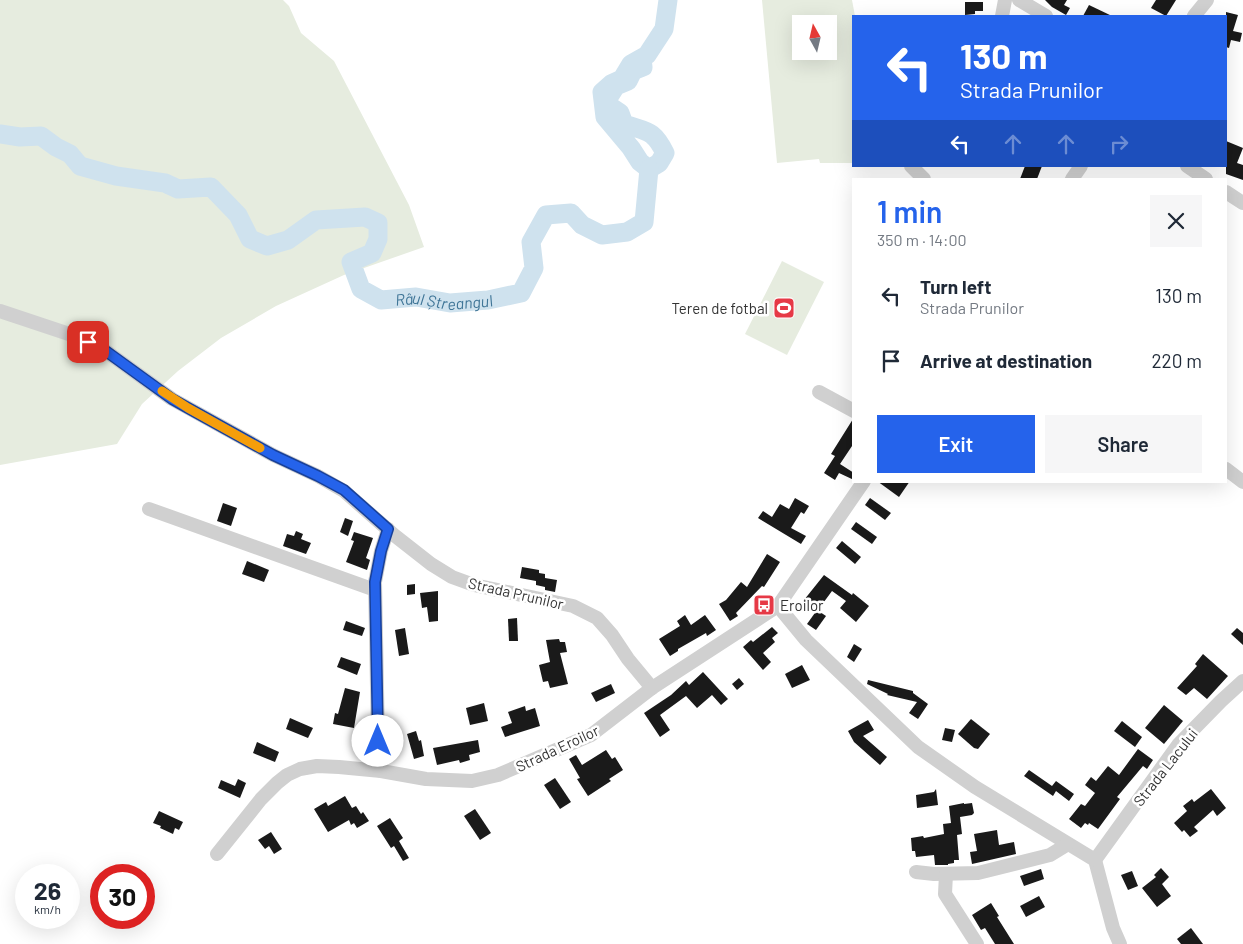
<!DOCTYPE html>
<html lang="en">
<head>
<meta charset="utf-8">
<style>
	body { margin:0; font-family:Barlow,sans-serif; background:#f6f6f7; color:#1f2937; height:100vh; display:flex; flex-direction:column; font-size:19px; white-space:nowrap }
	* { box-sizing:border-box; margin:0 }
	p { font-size:16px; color:#747a83 }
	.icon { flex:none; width:28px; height:28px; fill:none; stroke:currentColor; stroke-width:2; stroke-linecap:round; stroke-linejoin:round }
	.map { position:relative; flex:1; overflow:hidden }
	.drawer { position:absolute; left:852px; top:178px; width:375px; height:305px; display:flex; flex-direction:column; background:#fff; border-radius:0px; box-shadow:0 5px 20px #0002 }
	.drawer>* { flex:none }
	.top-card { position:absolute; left:852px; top:15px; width:375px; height:152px; border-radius:0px; box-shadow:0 5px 20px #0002; background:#2563eb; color:#fff; overflow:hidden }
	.needle { width:32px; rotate:352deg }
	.fabs { position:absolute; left:792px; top:15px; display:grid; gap:10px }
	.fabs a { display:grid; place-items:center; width:45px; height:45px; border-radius:0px; background:#fff; box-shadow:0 5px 20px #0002; font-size:25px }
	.speed { position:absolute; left:15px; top:864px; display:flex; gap:10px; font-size:25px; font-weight:700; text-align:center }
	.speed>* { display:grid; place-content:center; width:65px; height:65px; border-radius:50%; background:#fff; box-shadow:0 5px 20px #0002; line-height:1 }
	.speed small { font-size:12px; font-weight:400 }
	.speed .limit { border:8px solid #d22; background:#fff; color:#111 }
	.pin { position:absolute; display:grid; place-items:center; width:42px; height:42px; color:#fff; margin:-21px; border-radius:10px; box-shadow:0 2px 8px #0006 }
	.me { position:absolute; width:55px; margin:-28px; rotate:0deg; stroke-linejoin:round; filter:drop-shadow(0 0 4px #0008) }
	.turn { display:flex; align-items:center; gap:18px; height:105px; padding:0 25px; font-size:22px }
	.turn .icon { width:65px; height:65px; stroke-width:2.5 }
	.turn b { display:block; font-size:35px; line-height:42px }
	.lanes { display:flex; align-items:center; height:48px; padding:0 25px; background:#0003; justify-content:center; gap:25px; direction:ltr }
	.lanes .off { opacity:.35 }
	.round { display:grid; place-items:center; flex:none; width:52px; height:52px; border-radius:0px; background:#f6f6f7 }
	.overview { display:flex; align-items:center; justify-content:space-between; height:85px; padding:0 25px }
	h1 { font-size:30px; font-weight:600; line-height:38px; color:#2563eb }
	.action { display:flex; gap:10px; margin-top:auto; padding:10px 25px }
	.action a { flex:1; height:58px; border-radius:0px; background:#2563eb; color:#fff; font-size:20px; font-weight:600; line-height:58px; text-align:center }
	.action a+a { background:#f6f6f7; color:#1f2937 }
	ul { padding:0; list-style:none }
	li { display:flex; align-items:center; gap:15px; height:65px; padding:0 25px }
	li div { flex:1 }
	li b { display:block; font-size:19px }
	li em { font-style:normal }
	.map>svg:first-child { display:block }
	.green { fill:#e6ecdf; fill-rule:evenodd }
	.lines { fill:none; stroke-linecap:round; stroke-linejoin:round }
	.river { stroke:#cfe2ee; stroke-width:19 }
	.building { fill:#1a1a1a }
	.minor { stroke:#d0d0d0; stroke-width:14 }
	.route-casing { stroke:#184099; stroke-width:12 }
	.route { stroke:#2563eb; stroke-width:9 }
	.slow { stroke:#f59e0b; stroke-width:9 }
	.labels { text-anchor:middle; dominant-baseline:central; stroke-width:5; stroke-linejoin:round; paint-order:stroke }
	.poi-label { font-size:15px; fill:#333; stroke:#fff; text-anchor:end }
	.street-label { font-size:15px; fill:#333; stroke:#fff }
	.water-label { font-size:16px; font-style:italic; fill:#3f7597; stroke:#fff }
</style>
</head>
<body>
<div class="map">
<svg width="1243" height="944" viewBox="0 0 1243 944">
	<rect width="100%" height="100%" fill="#fff"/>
	<g class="green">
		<polygon points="0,0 283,0 289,6 301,33 334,61 409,205 424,247 344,275 276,306 221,338 178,371 142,404 117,444 0,465"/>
		<path d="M762,0H852L855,16H854V163H820L819,159L777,163ZM801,24H829V51H801Z"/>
		<polygon points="782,261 824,282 787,355 745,334"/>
	</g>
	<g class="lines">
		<g class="river">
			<path d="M642,58L643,67L633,71L628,81L616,86L609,97L608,105L620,113L624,124C647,132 653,129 665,153L659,163L649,169L640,162L631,148L605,117L602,92L611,84L622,79L631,64L647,55L664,29L668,0"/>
			<path id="s1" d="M0,134L20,137L41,136L56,147L70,154L80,166L116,176L165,183L178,189L211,187L238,215L250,239L267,246L288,240L316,220L365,217L378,223V239L372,253L351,262L361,289L381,300L416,297L450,303L488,300L521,293L534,268L531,242L546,215L571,213L582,225L602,235L627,232L644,222L649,169"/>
		</g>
	</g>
	<g class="building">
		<polygon points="1045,0 1067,0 1064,5 1070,8 1066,15 1052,7"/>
		<polygon points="1156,0 1176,0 1166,16 1151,8"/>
		<polygon points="965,2 983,2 983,11 975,11 975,14 965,15"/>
		<polygon points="1089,5 1112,16 1083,16"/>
		<polygon points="1226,12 1238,15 1233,31 1242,33 1240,42 1231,40 1229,48 1226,47"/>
		<polygon points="1226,141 1243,148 1237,163 1243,165 1243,180 1226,174"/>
		<polygon points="1025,166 1042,166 1037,179 1020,179"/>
		<polygon points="853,419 854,443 840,464 854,473 854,480 839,473 835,480 824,473 835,456 831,454"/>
		<polygon points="877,481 910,481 899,497"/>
		<polygon points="795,498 809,506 804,514 801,512 791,528 806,536 801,544 758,518 763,511 772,517 780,504 789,509"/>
		<polygon points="870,498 891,513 885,520 865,505"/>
		<polygon points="223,503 237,508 231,526 217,521"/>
		<polygon points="345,518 353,521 348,536 340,532"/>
		<polygon points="856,522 877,537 872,544 851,529"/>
		<polygon points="296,531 303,534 301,539 311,543 306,554 283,546 287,534 294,536"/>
		<polygon points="354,532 373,538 366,558 370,560 367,570 346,562 354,541 351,540"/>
		<polygon points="842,541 861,557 855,564 836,548"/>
		<polygon points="767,554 780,562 764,587 762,586 736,613 738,616 730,621 719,604 726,600 741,582 747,587"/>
		<polygon points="247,561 269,570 264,582 242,574"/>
		<polygon points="522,567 539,570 539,573 545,574 545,578 557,580 555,592 545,590 545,587 536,585 536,581 520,578"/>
		<polygon points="824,575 852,595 853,593 869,606 856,622 840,608 846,601 832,591 818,610 804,600"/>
		<polygon points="415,584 415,594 407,595 407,585"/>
		<polygon points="438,591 438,621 429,622 427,607 422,608 420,593"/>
		<polygon points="817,610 826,616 816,630 807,624"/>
		<polygon points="685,615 691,625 705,615 716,630 707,636 706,633 678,649 678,651 670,656 659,639 680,626 677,621"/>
		<polygon points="517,618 518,641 509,641 508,619"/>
		<polygon points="346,621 365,628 362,636 343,630"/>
		<polygon points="772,627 778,633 772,638 775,642 763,653 771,662 763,670 743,647 751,640 753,642"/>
		<polygon points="405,628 409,654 399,656 395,630"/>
		<polygon points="1237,628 1243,633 1243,645 1231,634"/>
		<polygon points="559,639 560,642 565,642 567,652 560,653 568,684 550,688 548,681 543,682 539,665 550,662 546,640"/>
		<polygon points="854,644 862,649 854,662 847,657"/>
		<polygon points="1203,654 1228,676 1207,699 1194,688 1186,695 1177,688 1197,666 1195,664"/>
		<polygon points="341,657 361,664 357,675 337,667"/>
		<polygon points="802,665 810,680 792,688 785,674"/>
		<polygon points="703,672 728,699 721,705 712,695 697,708 686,696 660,715 670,730 660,737 644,713 671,695 686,681 689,685"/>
		<polygon points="739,678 744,684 737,690 732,684"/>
		<polygon points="868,680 913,691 913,693 928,704 918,719 909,713 917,702 887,695 888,694 867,684"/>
		<polygon points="611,684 615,693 596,702 591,693"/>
		<polygon points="345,688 360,692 354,728 333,724 335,713 338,714"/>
		<polygon points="484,703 488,721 470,725 466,708"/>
		<polygon points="1164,705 1183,721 1164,744 1145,728"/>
		<polygon points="525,706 526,711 535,708 540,726 505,737 501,727 512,723 508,712"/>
		<polygon points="290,718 313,728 308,738 286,729"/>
		<polygon points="971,719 990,734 978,749 974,748 958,734"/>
		<polygon points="868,720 874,730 863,736 887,757 880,765 854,742 848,731"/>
		<polygon points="1122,721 1142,737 1135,747 1114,731"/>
		<polygon points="945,728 955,730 952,742 942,740"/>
		<polygon points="416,731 419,741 421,740 424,756 414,759 407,734"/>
		<polygon points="478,740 480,752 469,755 470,760 460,763 459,760 437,765 433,748"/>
		<polygon points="257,742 279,752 275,762 253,753"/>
		<polygon points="1138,749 1153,760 1147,769 1143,766 1117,797 1120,799 1098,829 1089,823 1088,825 1085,823 1081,828 1069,819 1081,804 1085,806 1095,793 1085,785 1091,777 1096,781 1108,766 1119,775"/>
		<polygon points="606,750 612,759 615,757 623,770 609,779 611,781 588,796 577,779 580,778 569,759 576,755 582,765"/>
		<polygon points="1029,770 1052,786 1056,781 1074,794 1069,801 1056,791 1053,796 1024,776"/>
		<polygon points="555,778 571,802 560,809 544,785"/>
		<polygon points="238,779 246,783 240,798 218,788 221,780 235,786"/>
		<polygon points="936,789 938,805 917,808 916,795 934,792"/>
		<polygon points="1211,789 1226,808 1217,816 1213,810 1194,827 1198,831 1190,837 1184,830 1182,832 1174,823 1187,811 1183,806 1192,799 1194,802"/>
		<polygon points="345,796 352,808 356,806 361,814 363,812 369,821 357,828 354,823 351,825 349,820 328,832 314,809 326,802 328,806"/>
		<polygon points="964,803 964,804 972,803 974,813 972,815 960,817 962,834 957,835 959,860 954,860 954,863 948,864 948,865 935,865 934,855 916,857 915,851 912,851 911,838 923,836 924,838 944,834 943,824 951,823 949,806"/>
		<polygon points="475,809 491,833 480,840 464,816"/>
		<polygon points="159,811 183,822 179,830 175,828 173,834 160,828 161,826 153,823"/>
		<polygon points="390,818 403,838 399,841 409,858 403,861 394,846 391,848 377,826"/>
		<polygon points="997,830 999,845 1014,842 1016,854 972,864 970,852 977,851 974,834"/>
		<polygon points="271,832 282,849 274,854 269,846 265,849 258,840"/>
		<polygon points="1161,868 1169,877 1162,884 1171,896 1157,907 1142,888 1156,877 1154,875"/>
		<polygon points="1041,869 1044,879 1024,886 1020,876"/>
		<polygon points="1132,871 1138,886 1128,890 1121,875"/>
		<polygon points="1039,896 1045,907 1026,917 1020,906"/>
		<polygon points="991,903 999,916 997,917 1014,944 995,944 985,928 981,930 972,915"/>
		<polygon points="1191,928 1203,944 1181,944 1177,939"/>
	</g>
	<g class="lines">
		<g class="minor">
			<polyline points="1019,0 1046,16"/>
			<polyline points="1002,16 1005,0"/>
			<polyline points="1194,16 1207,0"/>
			<polyline points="911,166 924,179"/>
			<polyline points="1187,166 1206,179"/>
			<polyline points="1072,179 1081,166"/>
			<polyline points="1226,192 1243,203"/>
			<polyline points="0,311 72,335 103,349 172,399 273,455 318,476 344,491 394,535 431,564 452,577 474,585 573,606 597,618 612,635 628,659 652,688"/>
			<polyline points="819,392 854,411"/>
			<polyline points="1226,469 1243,482"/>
			<polyline points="149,509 375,590"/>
			<polyline points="778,606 806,640 918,747 975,787 1095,860 1113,928 1120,944"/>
			<polyline points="381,771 381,757 378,741 375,582 381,551 388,529"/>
			<polyline points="217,854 261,799 277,783 287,775 300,769 317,766 339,767 381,771 426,779 472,781 498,775 591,735 652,688 778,606 864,481"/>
			<polyline points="1095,860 1178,745 1221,701 1243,681"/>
			<polyline points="916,872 934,874 978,873 1050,855 1068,844"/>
			<polyline points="946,874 945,894 977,944"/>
		</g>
	</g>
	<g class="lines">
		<g class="route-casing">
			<polyline id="route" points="88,342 103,349 172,399 188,408 273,455 318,476 344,490 388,529 381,551 375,582 378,741"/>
		</g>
		<use href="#route" class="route"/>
		<polyline class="slow" points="162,391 188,408 260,448"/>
	</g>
	<defs>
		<g id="stadium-square" transform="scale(1.125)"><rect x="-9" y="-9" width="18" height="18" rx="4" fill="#e63946" stroke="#fff"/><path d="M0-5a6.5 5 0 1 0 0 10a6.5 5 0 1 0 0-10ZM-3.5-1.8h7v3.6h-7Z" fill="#fff"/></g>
		<g id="bus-square" transform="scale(1.125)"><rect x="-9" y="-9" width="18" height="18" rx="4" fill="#e63946" stroke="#fff"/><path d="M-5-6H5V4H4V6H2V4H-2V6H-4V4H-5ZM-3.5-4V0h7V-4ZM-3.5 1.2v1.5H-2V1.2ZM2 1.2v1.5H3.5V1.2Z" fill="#fff"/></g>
	</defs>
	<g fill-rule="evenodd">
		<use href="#stadium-square" x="784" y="308"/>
		<use href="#bus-square" x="764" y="605"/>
	</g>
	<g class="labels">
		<g class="poi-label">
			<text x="768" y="308">Teren de fotbal</text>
			<text x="780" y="605" text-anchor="start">Eroilor</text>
		</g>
		<g class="street-label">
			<text transform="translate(516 593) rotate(13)">Strada Prunilor</text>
			<text transform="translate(557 748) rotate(-25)">Strada Eroilor</text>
			<text transform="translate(1165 767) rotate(-52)">Strada Lacului</text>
		</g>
		<g class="water-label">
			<text stroke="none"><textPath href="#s1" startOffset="598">Râul Ștreangul</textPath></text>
		</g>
	</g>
</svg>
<div class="fabs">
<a><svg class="needle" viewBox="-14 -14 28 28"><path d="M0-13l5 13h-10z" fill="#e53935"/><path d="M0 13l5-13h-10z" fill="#747a83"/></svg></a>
</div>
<div class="speed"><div>26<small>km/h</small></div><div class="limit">30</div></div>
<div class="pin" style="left:88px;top:342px;background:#d93025"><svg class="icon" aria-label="arrive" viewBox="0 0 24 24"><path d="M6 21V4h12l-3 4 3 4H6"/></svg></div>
<svg class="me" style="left:378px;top:741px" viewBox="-20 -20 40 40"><circle r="19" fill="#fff"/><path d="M0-13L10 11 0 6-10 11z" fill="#2563eb"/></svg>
<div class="top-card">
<div class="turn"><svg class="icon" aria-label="left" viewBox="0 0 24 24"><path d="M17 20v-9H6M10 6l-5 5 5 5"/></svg><div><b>130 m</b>Strada Prunilor</div></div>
<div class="lanes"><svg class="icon" aria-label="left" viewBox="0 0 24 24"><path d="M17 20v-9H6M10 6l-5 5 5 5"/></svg><svg class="icon off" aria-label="ahead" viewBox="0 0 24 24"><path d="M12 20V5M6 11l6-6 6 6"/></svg><svg class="icon off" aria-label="ahead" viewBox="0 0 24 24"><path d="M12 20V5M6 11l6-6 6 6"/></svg><svg class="icon off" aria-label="right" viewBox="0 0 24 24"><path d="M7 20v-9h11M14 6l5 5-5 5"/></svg></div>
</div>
<section class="drawer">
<div class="overview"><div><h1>1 min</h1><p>350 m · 14:00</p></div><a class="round"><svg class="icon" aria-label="close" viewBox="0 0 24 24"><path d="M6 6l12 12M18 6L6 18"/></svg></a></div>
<ul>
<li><svg class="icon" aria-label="left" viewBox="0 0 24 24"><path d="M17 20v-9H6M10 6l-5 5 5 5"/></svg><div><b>Turn left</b><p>Strada Prunilor</p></div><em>130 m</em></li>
<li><svg class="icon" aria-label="arrive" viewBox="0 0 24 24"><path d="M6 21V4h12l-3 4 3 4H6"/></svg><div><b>Arrive at destination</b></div><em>220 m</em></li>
</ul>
<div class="action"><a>Exit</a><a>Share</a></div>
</section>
</div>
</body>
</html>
